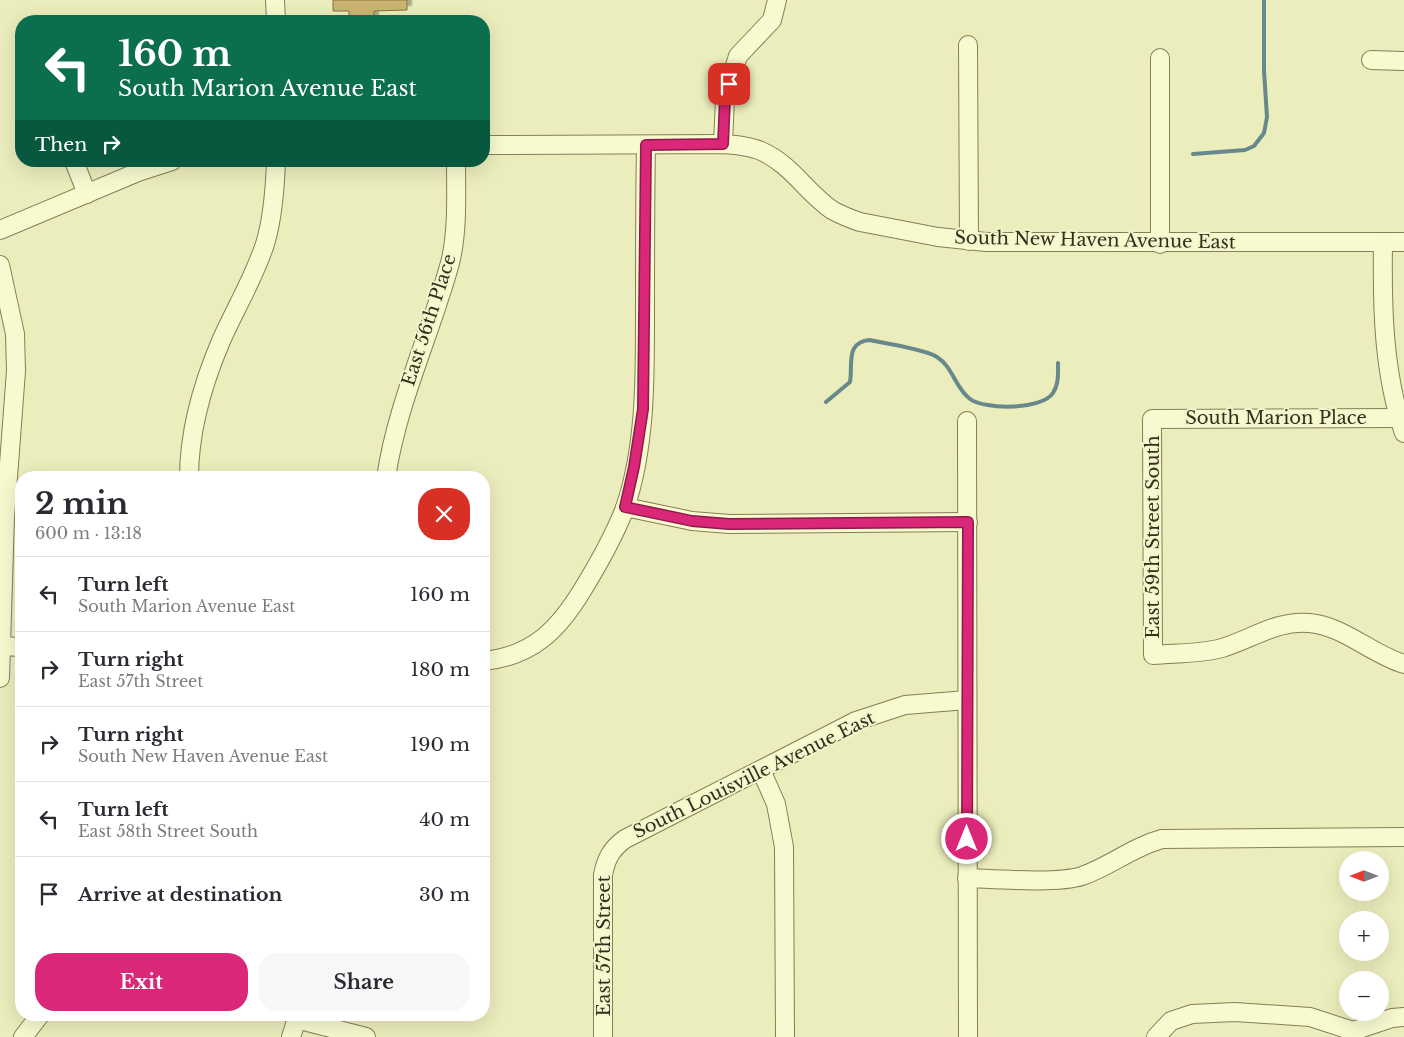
<!DOCTYPE html>
<html lang="en">
<head>
<meta charset="utf-8">
<style>
	body { margin:0; font-family:"Libre Baskerville",serif; background:#f7f7f7; color:#2b2b33; height:100vh; display:flex; flex-direction:column; font-size:19px; white-space:nowrap }
	* { box-sizing:border-box; margin:0 }
	p { font-size:16px; color:#7c7c81 }
	.icon { flex:none; width:28px; height:28px; fill:none; stroke:currentColor; stroke-width:2; stroke-linecap:round; stroke-linejoin:round }
	.map { position:relative; flex:1; overflow:hidden }
	.details { position:absolute; left:15px; top:471px; width:475px; height:550px; display:flex; flex-direction:column; background:#fff; border-radius:20px; box-shadow:0 5px 20px #0002 }
	.details>* { flex:none }
	.hud { position:absolute; left:15px; top:15px; width:475px; height:152px; border-radius:20px; box-shadow:0 5px 20px #0002; background:#0b6e4f; color:#fff; overflow:hidden }
	.needle { width:32px; rotate:270deg }
	.tools { position:absolute; left:1339px; top:851px; display:grid; gap:10px }
	.tools a { display:grid; place-items:center; width:50px; height:50px; border-radius:50%; background:#fff; box-shadow:0 5px 20px #0002; font-size:25px }
	.pin { position:absolute; display:grid; place-items:center; width:42px; height:42px; color:#fff; margin:-21px; border-radius:10px; box-shadow:0 2px 8px #0006 }
	.me { position:absolute; width:55px; margin:-28px; rotate:0deg; stroke-linejoin:round; filter:drop-shadow(0 0 4px #0008) }
	.turn { display:flex; align-items:center; gap:18px; height:105px; padding:0 20px; font-size:22px }
	.turn .icon { width:65px; height:65px; stroke-width:2.5 }
	.turn b { display:block; font-size:35px; line-height:42px }
	.then { display:flex; align-items:center; height:48px; padding:0 20px; background:#0003; gap:10px; font-size:19px }
	.round { display:grid; place-items:center; flex:none; width:52px; height:52px; border-radius:20px; background:#f7f7f7 }
	.head { display:flex; align-items:center; justify-content:space-between; height:85px; padding:0 20px }
	h1 { font-size:30px; font-weight:700; line-height:38px }
	.cta { display:flex; gap:10px; margin-top:auto; padding:10px 20px }
	.cta a { flex:1; height:58px; border-radius:20px; background:#db2777; color:#fff; font-size:20px; font-weight:700; line-height:58px; text-align:center }
	.cta a+a { background:#f7f7f7; color:#2b2b33 }
	ul { padding:0; list-style:none }
	li { display:flex; align-items:center; gap:15px; height:75px; padding:0 20px; border-top:1px solid #e1e1e2 }
	li div { flex:1 }
	li b { display:block; font-size:19px }
	li em { font-style:normal }
	.map>svg:first-child { display:block }
	.lines { fill:none; stroke-linecap:round; stroke-linejoin:round }
	.stream { stroke:#68898c; stroke-width:4 }
	.building { fill:#ccb572; stroke:#84703c; filter:url(#shadow) }
	.minor-casing { stroke:#857e56; stroke-width:20 }
	.minor { stroke:#f7f9cf; stroke-width:18 }
	.route-casing { stroke:#8e194d; stroke-width:12 }
	.route { stroke:#db2777; stroke-width:9 }
	.labels { text-anchor:middle; dominant-baseline:central; stroke-width:4; stroke-linejoin:round; paint-order:stroke }
	.street-label { font-size:18px; fill:#342f1b; stroke:#f3f5cc }
</style>
</head>
<body>
<div class="map">
<svg width="1404" height="1037" viewBox="0 0 1404 1037">
	<defs>
		<filter id="shadow"><feDropShadow dx="4.5" dy="-4.5" stdDeviation="0" flood-color="#0004"/></filter>
	</defs>
	<rect width="100%" height="100%" fill="#ecedbc"/>
	<g class="lines">
		<g class="stream">
			<polyline points="1193,154 1245,150 1254,146 1264,133 1267,117 1264,71 1264,0"/>
			<path d="M826,402L850,382C853,364 845,342 870,340C886,344 925,349 937,357C953,367 955,388 970,399C985,410 1042,410 1053,393C1059,384 1058,373 1058,363"/>
		</g>
	</g>
	<polygon class="building" points="333,0 407,0 407,10 374,11 374,21 349,21 349,11 333,11"/>
	<g class="lines">
		<g class="minor-casing">
			<g id="minor">
				<polyline points="275,0 276,21"/>
				<polyline points="968,45 969,241"/>
				<polyline points="1371,60 1404,61"/>
				<polyline points="723,144 725,98 738,56 772,20 777,0"/>
				<path d="M484,145L723,144C736,145 750,146 761,151C791,164 806,192 832,210C841,215 851,219 860,222L938,237L986,242H1404"/>
				<polyline points="74,161 87,194"/>
				<polyline points="0,230 138,172 172,161"/>
				<path d="M1383,242C1382,306 1383,372 1404,433"/>
				<polyline points="1160,244 1160,58"/>
				<polyline points="0,265 15,334 16,371 5,517 0,678"/>
				<path d="M1399,418L1152,419L1153,655C1175,653 1201,654 1222,648C1252,639 1277,620 1309,623C1344,626 1371,654 1404,664"/>
				<polyline points="967,421 968,1037"/>
				<path d="M189,478C189,432 203,383 221,341C235,309 254,278 265,244C273,218 275,189 276,161"/>
				<path d="M386,478C397,403 430,336 450,263C458,231 456,195 456,161"/>
				<polyline points="625,507 692,521 729,524 968,522"/>
				<polyline points="0,646 21,647"/>
				<path d="M484,661C533,656 559,629 583,589C599,563 614,536 625,508C646,446 645,376 645,312C645,256 645,201 646,145"/>
				<polyline points="761,770 776,804 784,847 785,1037"/>
				<path d="M967,878C996,879 1057,884 1082,876C1111,866 1132,847 1162,839L1404,837"/>
				<polyline points="296,1019 366,1037"/>
				<polyline points="1353,1031 1392,1018 1404,1017"/>
				<polyline points="23,1037 40,1015"/>
				<polyline points="291,1037 298,1015"/>
				<path d="M603,1037V875C606,859 611,849 625,839L856,721L905,705L967,700"/>
				<polyline points="1156,1037 1171,1021 1192,1014 1235,1012 1310,1017 1353,1031"/>
			</g>
		</g>
		<use href="#minor" class="minor"/>
	</g>
	<g class="lines">
		<g class="route-casing">
			<polyline id="route" points="729,84 725,98 723,144 646,145 643,409 634,467 625,507 692,521 729,524 968,522 967,839"/>
		</g>
		<use href="#route" class="route"/>
	</g>
	<g class="labels">
		<g class="street-label">
			<text transform="translate(1095 240) rotate(1)">South New Haven Avenue East</text>
			<text transform="translate(429 320) rotate(-72)">East 56th Place</text>
			<text x="1276" y="418">South Marion Place</text>
			<text transform="translate(1153 537) rotate(-90)">East 59th Street South</text>
			<text transform="translate(754 775) rotate(-26)">South Louisville Avenue East</text>
			<text transform="translate(604 946) rotate(-90)">East 57th Street</text>
		</g>
	</g>
</svg>
<div class="tools">
<a><svg class="needle" viewBox="-14 -14 28 28"><path d="M0-13l5 13h-10z" fill="#e53935"/><path d="M0 13l5-13h-10z" fill="#7c7c81"/></svg></a>
<a>+</a>
<a>−</a>
</div>
<div class="pin" style="left:729px;top:84px;background:#d93025"><svg class="icon" aria-label="arrive" viewBox="0 0 24 24"><path d="M6 21V4h12l-3 4 3 4H6"/></svg></div>
<svg class="me" style="left:967px;top:839px" viewBox="-20 -20 40 40"><circle r="17" fill="#db2777" stroke="#fff" stroke-width="3"/><path d="M0-11L8 9 0 5-8 9z" fill="#fff"/></svg>
<div class="hud">
<div class="turn"><svg class="icon" aria-label="left" viewBox="0 0 24 24"><path d="M17 20v-9H6M10 6l-5 5 5 5"/></svg><div><b>160 m</b>South Marion Avenue East</div></div>
<div class="then">Then<svg class="icon" aria-label="right" viewBox="0 0 24 24"><path d="M7 20v-9h11M14 6l5 5-5 5"/></svg></div>
</div>
<section class="details">
<div class="head"><div><h1>2 min</h1><p>600 m · 13:18</p></div><a class="round" style="background:#d93025;color:#fff"><svg class="icon" aria-label="close" viewBox="0 0 24 24"><path d="M6 6l12 12M18 6L6 18"/></svg></a></div>
<ul>
<li><svg class="icon" aria-label="left" viewBox="0 0 24 24"><path d="M17 20v-9H6M10 6l-5 5 5 5"/></svg><div><b>Turn left</b><p>South Marion Avenue East</p></div><em>160 m</em></li>
<li><svg class="icon" aria-label="right" viewBox="0 0 24 24"><path d="M7 20v-9h11M14 6l5 5-5 5"/></svg><div><b>Turn right</b><p>East 57th Street</p></div><em>180 m</em></li>
<li><svg class="icon" aria-label="right" viewBox="0 0 24 24"><path d="M7 20v-9h11M14 6l5 5-5 5"/></svg><div><b>Turn right</b><p>South New Haven Avenue East</p></div><em>190 m</em></li>
<li><svg class="icon" aria-label="left" viewBox="0 0 24 24"><path d="M17 20v-9H6M10 6l-5 5 5 5"/></svg><div><b>Turn left</b><p>East 58th Street South</p></div><em>40 m</em></li>
<li><svg class="icon" aria-label="arrive" viewBox="0 0 24 24"><path d="M6 21V4h12l-3 4 3 4H6"/></svg><div><b>Arrive at destination</b></div><em>30 m</em></li>
</ul>
<div class="cta"><a>Exit</a><a>Share</a></div>
</section>
</div>
</body>
</html>
